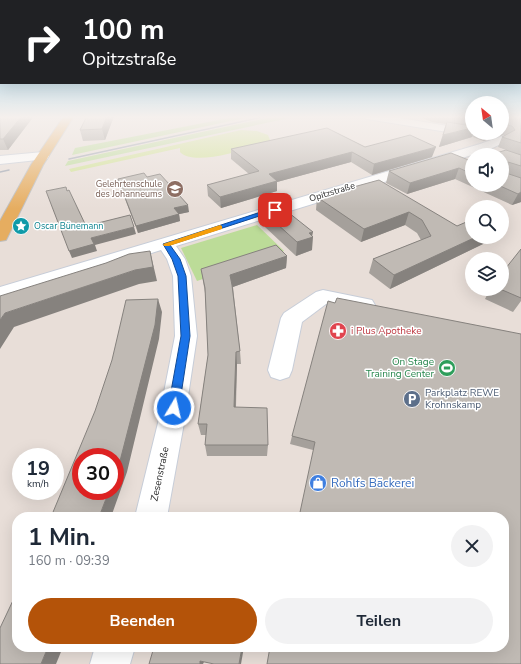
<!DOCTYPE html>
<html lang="de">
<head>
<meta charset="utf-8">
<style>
	body { margin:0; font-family:"Nunito Sans",sans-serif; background:#f2f2f3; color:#1f2937; height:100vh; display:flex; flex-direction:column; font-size:15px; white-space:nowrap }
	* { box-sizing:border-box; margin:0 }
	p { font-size:13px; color:#747a83 }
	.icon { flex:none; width:22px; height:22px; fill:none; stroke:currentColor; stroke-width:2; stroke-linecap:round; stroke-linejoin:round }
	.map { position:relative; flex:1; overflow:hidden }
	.panel { position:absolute; left:12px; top:512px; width:497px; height:140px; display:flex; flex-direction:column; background:#fff; border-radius:16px; box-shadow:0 4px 16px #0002 }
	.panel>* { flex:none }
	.top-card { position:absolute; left:0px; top:0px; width:521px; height:84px; box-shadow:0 4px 16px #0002; background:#202124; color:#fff; overflow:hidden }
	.needle { width:26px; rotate:331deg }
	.buttons { position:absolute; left:465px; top:96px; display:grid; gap:8px }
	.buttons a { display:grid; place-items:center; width:44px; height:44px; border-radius:50%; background:#fff; box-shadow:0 4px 16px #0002; font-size:20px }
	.speed { position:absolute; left:12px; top:448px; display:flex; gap:8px; font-size:20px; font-weight:700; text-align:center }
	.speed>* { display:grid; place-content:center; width:52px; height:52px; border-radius:50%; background:#fff; box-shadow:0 4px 16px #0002; line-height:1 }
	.speed small { font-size:10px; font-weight:400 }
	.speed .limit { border:6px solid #d22; background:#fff; color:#111 }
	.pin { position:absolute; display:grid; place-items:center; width:34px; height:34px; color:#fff; margin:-17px; border-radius:8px; box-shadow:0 2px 6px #0006 }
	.me { position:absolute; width:44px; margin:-22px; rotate:9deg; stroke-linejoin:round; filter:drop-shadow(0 0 3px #0008) }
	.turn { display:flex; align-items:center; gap:14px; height:84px; padding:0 16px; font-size:18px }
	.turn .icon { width:52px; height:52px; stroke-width:2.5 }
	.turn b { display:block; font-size:28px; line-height:34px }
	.round { display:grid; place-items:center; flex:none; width:42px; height:42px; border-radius:21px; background:#f2f2f3 }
	.head { display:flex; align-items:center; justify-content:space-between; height:68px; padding:0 16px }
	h1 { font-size:24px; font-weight:700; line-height:30px }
	.primary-button { display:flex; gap:8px; margin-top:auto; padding:8px 16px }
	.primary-button a { flex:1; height:46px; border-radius:24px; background:#b45309; color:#fff; font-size:16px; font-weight:700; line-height:46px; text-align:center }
	.primary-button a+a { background:#f2f2f3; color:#1f2937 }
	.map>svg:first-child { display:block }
	.green { fill:#bcdc98 }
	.pitch { fill:#d1e394 }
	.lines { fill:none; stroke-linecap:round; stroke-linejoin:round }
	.minor-casing { stroke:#c7cdd8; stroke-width:2 }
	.major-casing { stroke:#bebebe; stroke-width:2 }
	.minor { fill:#fff; fill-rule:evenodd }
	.major { fill:#e6ad60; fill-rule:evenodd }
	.rail { stroke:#9ca3b0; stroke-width:1.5 }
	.wall { fill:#a5a09b }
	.shaded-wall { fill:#86827e }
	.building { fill:#c0bab4; stroke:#86827e }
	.route { fill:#1a73e8; stroke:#114b97 }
	.slow { fill:#f59e0b }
	.labels { text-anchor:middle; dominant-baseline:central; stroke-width:3; stroke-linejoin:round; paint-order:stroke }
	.far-education-label { font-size:9px; fill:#785e54; stroke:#fff; text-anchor:end }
	.far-street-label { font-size:9px; fill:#262626; stroke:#fff }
	.far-culture-label { font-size:9px; fill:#0d838f; stroke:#fff; text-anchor:start }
	.health-label { font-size:10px; fill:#be3a42; stroke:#fff; text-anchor:start }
	.leisure-label { font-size:10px; fill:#27864d; stroke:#fff; text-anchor:end }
	.service-label { font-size:10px; fill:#4e5e75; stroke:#fff; text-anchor:start }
	.street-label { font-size:10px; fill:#262626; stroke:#fff }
	.near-shop-label { font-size:12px; fill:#366cbe; stroke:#fff; text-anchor:start }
</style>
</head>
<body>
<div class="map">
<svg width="521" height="664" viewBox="0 0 521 664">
	<rect width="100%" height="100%" fill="#e8ded8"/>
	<g class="green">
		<polygon points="239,116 254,116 72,155 75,148"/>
		<polygon points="276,116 299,116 65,166 68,161"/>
		<polygon points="257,225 284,251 197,281 181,248"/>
	</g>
	<path class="pitch" d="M241,130L257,131L268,135L270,140L265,144C246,149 194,167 180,152V148L71,172L69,169Z"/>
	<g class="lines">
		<g class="minor-casing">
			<g id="minor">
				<polygon points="362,116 388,116 472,130 472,133 478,133 472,136 367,119"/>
				<polygon points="503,136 507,137 509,139 507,141 488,150 176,246 185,259 191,276 197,336 184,423 167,517 135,517 158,423 175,336 173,276 167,259 161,250 0,301 0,287 480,144"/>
				<polygon points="43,152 47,153 49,156 47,159 0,164 0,156"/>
				<polygon points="323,290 372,300 375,305 372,310 365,312 326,304 302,322 292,370 289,377 280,380 271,377 268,370 281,318 284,313 316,292"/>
				<polygon points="95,647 135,647 130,664 90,664"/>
			</g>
		</g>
		<g class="major-casing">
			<polygon id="major" points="64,116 74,116 43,165 8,236 6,240 0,241 0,221 31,165"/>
		</g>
		<use href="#minor" class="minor"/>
		<use href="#major" class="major"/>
		<g class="rail">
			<polyline points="69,159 268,116"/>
			<polyline points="0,172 9,170"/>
		</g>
	</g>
	<g class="wall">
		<polygon points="0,116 34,116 8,150 0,150"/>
		<polygon points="114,116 105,140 83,141 80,130"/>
		<polygon points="417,116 472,116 472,137 439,147 446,124 432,122"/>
		<polygon points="502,116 521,116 521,202 512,205 455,179 407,194 386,183 389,171 472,161 472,185 502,185 506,150 498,147 502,137 505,135 503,135 483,141 473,137 475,133 502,133"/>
		<polygon points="365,147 432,157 372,175 351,162 277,182 277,191 221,208 208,196 207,185 249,174 231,159 231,149"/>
		<polygon points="147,177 189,212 179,214 180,221 138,233 120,186 118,179"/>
		<polygon points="379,180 472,237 487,237 483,244 390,289 369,273 373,259 421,240 417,233 405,225 361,242 316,210 317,197"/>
		<polygon points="266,214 312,236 312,250 296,256 265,227"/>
		<polygon points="521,249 521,301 513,312 485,299 490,289 502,289"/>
		<polygon points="287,256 286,268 233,287 240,351 241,364 237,364 236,407 268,445 267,456 207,456 205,445 206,435 201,435 198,424 208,355 205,293 201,269"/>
		<polygon points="521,334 313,450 290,444 292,436"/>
	</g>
	<g class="shaded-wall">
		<polygon points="22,116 34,116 8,150 3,139"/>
		<polygon points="107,116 114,116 105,140 102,129"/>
		<polygon points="507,125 503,135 483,141 487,133 502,133 502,126"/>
		<polygon points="472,128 472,133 474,133 472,137 439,147 443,135"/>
		<polygon points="436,147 432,157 372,175 374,164"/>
		<polygon points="352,152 351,162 277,182 277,191 221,208 220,197 269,174"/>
		<polygon points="459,168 455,179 407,194 410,183"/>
		<polygon points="521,192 521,202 512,205 518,194"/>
		<polygon points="188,205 189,212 175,215 174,208"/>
		<polygon points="409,212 405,225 361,242 364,229"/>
		<polygon points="179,214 180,221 138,233 136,226"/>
		<polygon points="134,227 136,234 95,245 97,251 72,258 69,251 91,238"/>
		<polygon points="313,232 312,237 313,237 312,250 296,256 297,242 309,233"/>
		<polygon points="476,237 487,237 483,244 390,289 394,275"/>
		<polygon points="150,251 157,281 139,284 14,327 0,349 0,320 5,313 135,270"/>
		<polygon points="287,256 286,268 230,288 230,275"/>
		<polygon points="158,299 162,312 159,339 127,472 111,517 99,517 109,491 115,491 115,475"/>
		<polygon points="236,352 237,364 235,419 234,407"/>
		<polygon points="48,647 63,647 56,664 41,664"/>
		<polygon points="242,647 244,647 241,664 239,664"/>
		<polygon points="200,661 204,662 203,664 200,664"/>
	</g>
	<g class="building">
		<polygon points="0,116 22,116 3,139 0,139"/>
		<polygon points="87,116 107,116 102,129 80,130"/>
		<polygon points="460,116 472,116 472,118"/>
		<polygon points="502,116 521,116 521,143 502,137 515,130 512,126 507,125 502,126"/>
		<polygon points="447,122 472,126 472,128 443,135"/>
		<polygon points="327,128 365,147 410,135 436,147 374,164 352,152 269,174 277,181 220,197 207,185 259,171 231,149"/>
		<polygon points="506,150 521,155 521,166 508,162 506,163 506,173 521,178 521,192 518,194 498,185 502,185 502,155 490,155"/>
		<polygon points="451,153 471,161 472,161 472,174 459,168 410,183 389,171"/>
		<polygon points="144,173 147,177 160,174 188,205 174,208 179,214 136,226 118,179"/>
		<polygon points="379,180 457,226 471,220 472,221 472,237 476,237 394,275 373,259 431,236 422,220 409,212 364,229 317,197"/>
		<polygon points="66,187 67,191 69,190 86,226 130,215 134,227 91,238 94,244 69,251 46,191"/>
		<polygon points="284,209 313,232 309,233 313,237 297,242 266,214"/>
		<polygon points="276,245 287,256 230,275 232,285 240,351 236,352 234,407 267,408 268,445 205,445 207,424 198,424 208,355 205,288 201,269"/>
		<polygon points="521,249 521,298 500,289 502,289 502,273"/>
		<polygon points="150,251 153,267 135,270 5,313 0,320 0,296 106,263 129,254"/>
		<polygon points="337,298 521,334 521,664 267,664 270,647 504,647 504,517 299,517 315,442 292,436 328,301 335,303"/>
		<polygon points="158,299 155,325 120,461 115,475 115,457 81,457 81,491 109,491 99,517 51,517 95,411 112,360 126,300"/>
		<polygon points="17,592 17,647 48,647 41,664 0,664 0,628"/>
		<polygon points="154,647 242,647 239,664 214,664 200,661 200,664 149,664"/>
	</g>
	<linearGradient id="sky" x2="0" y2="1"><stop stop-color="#78c4e7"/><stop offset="0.56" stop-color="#f5f0ed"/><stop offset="1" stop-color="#f5f0ed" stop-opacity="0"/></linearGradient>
	<rect width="521" height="209" fill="url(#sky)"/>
	<polygon class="route" points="273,208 278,210 170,245 180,259 186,276 190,336 179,408 177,412 174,413 170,412 168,408 181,336 178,276 172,259 163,244"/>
	<polygon class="slow" points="220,225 222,226 222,229 169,246 164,246 163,244"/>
	<defs>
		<g id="school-disc" transform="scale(0.9)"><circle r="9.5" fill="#8d6e63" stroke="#fff"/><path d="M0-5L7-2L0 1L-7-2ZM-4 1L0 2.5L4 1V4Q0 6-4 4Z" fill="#fff"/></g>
		<g id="sight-disc" transform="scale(0.9)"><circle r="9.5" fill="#0f9aa8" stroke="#fff"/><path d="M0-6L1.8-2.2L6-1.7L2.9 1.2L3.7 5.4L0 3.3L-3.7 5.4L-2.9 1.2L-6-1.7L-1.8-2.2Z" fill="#fff"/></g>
		<g id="pharmacy-disc" transform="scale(0.9)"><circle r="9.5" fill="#e0444e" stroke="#fff"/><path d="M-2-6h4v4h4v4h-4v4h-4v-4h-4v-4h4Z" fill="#fff"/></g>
		<g id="stadium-disc" transform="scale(0.9)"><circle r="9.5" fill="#2e9e5b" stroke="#fff"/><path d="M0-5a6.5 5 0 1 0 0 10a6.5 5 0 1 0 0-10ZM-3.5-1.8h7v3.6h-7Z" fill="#fff"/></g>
		<g id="parking-disc" transform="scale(0.9)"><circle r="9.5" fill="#5c6f8a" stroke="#fff"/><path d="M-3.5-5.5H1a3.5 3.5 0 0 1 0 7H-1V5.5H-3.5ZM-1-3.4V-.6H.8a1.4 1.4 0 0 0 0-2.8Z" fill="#fff"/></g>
		<g id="shop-disc" transform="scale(0.9)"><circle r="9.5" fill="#3f7fe0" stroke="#fff"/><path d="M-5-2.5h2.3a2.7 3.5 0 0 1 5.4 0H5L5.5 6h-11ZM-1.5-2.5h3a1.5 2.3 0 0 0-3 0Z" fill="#fff"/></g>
	</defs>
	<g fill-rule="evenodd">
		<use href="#school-disc" x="175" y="189"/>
		<use href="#sight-disc" x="21" y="226"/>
		<use href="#pharmacy-disc" x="338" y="331"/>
		<use href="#stadium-disc" x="447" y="368"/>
		<use href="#parking-disc" x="412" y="399"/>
		<use href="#shop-disc" x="318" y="483"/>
	</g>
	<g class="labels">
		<g class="far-education-label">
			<text x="162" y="184">Gelehrtenschule<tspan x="162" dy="10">des Johanneums</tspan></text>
		</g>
		<g class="far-street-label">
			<text transform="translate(332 192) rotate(-17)">Opitzstraße</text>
		</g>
		<g class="far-culture-label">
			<text x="34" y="226">Oscar Bünemann</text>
		</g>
		<g class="health-label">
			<text x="351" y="331">i Plus Apotheke</text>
		</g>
		<g class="leisure-label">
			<text x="434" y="362">On Stage<tspan x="434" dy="12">Training Center</tspan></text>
		</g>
		<g class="service-label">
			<text x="425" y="393">Parkplatz REWE<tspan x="425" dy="12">Krohnskamp</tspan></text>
		</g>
		<g class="street-label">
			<text transform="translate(160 474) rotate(-78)">Zesenstraße</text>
		</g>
		<g class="near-shop-label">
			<text x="331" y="483">Rohlfs Bäckerei</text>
		</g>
	</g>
</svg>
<div class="buttons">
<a><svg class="needle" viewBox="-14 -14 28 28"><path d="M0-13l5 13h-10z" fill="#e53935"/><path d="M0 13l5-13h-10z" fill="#747a83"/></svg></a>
<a><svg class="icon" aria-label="sound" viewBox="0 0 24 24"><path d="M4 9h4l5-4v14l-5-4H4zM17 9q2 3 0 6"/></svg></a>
<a><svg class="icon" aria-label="search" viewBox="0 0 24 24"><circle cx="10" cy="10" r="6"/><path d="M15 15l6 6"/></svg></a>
<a><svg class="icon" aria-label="layers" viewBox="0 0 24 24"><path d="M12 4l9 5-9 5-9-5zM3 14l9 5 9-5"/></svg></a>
</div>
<div class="speed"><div>19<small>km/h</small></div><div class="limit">30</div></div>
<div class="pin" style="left:275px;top:210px;background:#d93025"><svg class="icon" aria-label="arrive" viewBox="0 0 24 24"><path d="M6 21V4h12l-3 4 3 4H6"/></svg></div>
<svg class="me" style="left:174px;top:408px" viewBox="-20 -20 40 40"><circle r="17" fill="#1a73e8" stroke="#fff" stroke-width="3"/><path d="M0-11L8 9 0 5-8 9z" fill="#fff"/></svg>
<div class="top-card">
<div class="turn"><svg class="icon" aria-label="right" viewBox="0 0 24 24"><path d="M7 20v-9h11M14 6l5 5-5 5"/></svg><div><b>100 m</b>Opitzstraße</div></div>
</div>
<section class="panel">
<div class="head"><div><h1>1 Min.</h1><p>160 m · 09:39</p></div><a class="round"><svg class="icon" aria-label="close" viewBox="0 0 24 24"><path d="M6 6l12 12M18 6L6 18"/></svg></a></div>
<div class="primary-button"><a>Beenden</a><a>Teilen</a></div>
</section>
</div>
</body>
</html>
